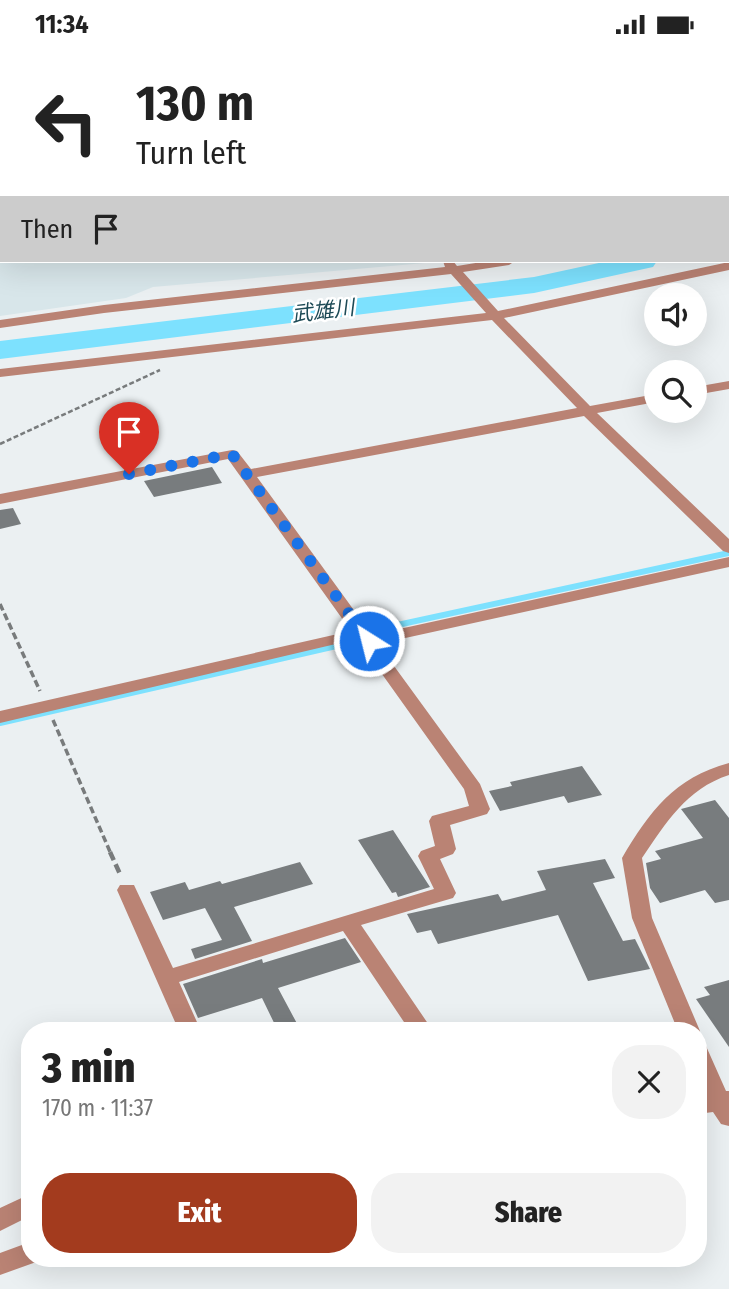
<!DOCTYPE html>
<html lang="en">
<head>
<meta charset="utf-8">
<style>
	body { margin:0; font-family:"Fira Sans Condensed","Noto Sans JP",sans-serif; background:#f2f2f2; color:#222; height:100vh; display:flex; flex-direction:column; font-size:26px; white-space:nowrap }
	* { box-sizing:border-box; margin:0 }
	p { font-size:23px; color:#767676 }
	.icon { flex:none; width:38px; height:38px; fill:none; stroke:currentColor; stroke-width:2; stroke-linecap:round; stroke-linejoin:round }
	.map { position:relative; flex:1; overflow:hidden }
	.panel { position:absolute; left:21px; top:973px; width:686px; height:245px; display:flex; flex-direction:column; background:#fff; border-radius:28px; box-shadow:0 7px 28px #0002 }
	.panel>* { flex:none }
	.top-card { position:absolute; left:0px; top:0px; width:730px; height:214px; box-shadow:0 7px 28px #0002; background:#fff; color:#222; overflow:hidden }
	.controls { position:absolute; left:644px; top:234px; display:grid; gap:14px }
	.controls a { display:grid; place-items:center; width:63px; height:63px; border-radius:50%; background:#fff; box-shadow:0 7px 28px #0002; font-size:35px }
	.pin { position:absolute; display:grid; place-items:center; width:60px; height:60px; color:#fff; margin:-72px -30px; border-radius:50% 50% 50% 0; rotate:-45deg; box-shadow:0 0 7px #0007 }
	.pin .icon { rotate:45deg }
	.me { position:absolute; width:77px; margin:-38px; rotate:324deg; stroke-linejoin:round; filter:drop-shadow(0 0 5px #0008) }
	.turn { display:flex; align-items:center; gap:24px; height:147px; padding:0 21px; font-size:32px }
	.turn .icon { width:91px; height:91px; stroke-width:2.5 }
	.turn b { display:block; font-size:49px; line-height:60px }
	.then { display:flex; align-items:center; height:66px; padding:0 21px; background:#0003; gap:14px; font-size:26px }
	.round { display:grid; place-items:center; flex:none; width:74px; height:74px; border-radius:28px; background:#f2f2f2 }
	.headline { display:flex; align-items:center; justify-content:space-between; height:119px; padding:0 21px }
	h1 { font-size:42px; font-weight:800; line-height:52px }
	.cta { display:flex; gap:14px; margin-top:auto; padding:14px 21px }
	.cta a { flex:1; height:80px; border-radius:28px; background:#a33b1e; color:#fff; font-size:28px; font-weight:800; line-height:80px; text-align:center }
	.cta a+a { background:#f2f2f2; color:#222 }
	.status { display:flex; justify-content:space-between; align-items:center; height:49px; padding:0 35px; background:#fff; direction:ltr }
	.status svg { height:19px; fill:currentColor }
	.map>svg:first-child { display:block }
	.built { fill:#d8e6ea }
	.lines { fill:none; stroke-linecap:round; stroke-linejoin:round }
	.stream-far1 { stroke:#7de1fe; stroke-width:3.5 }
	.stream { stroke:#7de1fe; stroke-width:6 }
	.river { fill:#7de1fe; fill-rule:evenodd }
	.building { fill:#787c7e }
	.path-far3 { stroke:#787b7c; stroke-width:2; stroke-dasharray:4.5 2; stroke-linecap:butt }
	.path-far2 { stroke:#787b7c; stroke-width:2.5; stroke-dasharray:5 2.5; stroke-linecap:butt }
	.path-far1 { stroke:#787b7c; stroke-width:3.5; stroke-dasharray:7 3.5; stroke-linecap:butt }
	.path { stroke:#787b7c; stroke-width:4.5; stroke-dasharray:9 4.5; stroke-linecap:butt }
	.minor { fill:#ba8374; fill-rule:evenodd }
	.highway { fill:#551605; fill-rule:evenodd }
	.route { stroke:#1a73e8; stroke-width:12; stroke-dasharray:0 21.6 }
	.labels { text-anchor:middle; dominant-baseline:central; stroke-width:5; stroke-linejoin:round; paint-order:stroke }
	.far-water-label { font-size:21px; font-style:italic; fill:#1d4a56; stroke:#fff }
</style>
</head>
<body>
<div class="status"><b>11:34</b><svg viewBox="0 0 49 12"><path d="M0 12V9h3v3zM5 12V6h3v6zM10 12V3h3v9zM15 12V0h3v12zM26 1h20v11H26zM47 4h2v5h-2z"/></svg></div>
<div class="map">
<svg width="729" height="1240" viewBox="0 0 729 1240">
	<rect width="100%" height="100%" fill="#ebf0f2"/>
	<g class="built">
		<polygon points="323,0 634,0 637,2 309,2"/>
		<polygon points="0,119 2,212 425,214 153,238 126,249 0,267"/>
	</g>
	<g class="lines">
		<g class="stream-far1">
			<polyline points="20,0 22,2"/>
			<polyline points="649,0 652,2"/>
			<polyline points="278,1 287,0"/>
		</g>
		<polyline class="stream" points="0,674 358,592 379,580 729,504"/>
		<g class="river">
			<polygon points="729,185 729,202 728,202 728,185"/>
			<polygon points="608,212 657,212 653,218 534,244 0,310 0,292 534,228"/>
		</g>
	</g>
	<g class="building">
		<polygon points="212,418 222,434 154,448 144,432"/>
		<polygon points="13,459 21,475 0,480 0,461"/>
		<polygon points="582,717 602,746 568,754 564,747 500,762 489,742 512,737 510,733"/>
		<polygon points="715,751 729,769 729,851 715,854 705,841 660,854 650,839 646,814 661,810 655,802 703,789 681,760"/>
		<polygon points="393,781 430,838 398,848 396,843 392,844 358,791"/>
		<polygon points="605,810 615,829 593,834 623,892 635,890 650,920 588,932 558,866 438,895 431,881 417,884 407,865 498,845 502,852 546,841 537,822"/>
		<polygon points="300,813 313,835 234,858 252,892 195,910 191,900 222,891 205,859 163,871 150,843 185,833 189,841 220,832 222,835"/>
		<polygon points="345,889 361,913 278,939 301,982 278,982 262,949 198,969 183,935 262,910 263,914"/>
		<polygon points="729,931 729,998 696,950 710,946 704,938"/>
	</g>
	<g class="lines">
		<polyline class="path-far3" points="660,0 663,2"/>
		<polyline class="path-far2" points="0,395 160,321"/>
		<g class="path-far1">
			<polyline points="0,555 40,642"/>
			<polyline points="53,671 111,805"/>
		</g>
		<polyline class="path" points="110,803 120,825"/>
		<g class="minor">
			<polygon points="236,0 257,0 235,2"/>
			<polygon points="290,0 311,0 289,2"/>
			<rect x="0" y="39" width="2" height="6"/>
			<polygon points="729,165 729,172 728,172 728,165"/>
			<polygon points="443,212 453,212 457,217 488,212 515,212 509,216 463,223 498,262 729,213 729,221 504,269 590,357 656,345 656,353 597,364 729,490 729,504 723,502 584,367 257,428 372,586 729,508 729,518 378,595 480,735 490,760 487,765 450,776 456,800 453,805 440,810 456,844 453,849 361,876 433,982 410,982 343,882 179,933 201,982 179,982 117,841 120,836 134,836 173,919 434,840 418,807 421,802 435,797 429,772 432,767 469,757 464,740 357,590 0,674 0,662 351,582 228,410 0,455 0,445 232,401 237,402 251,420 577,359 492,271 0,328 0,320 486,264 451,225 104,264 0,279 0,271 104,256 445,218"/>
			<polygon points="729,332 729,340 695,346 695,338"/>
			<path d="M729,714V726C686,740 666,774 642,809L652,869L700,982L698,986V982H678L632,869L622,809C650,762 674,729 729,714Z"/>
			<polygon points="698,994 706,997 726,1042 729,1042 729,1077 721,1075 713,1063 698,1065 698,1047 704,1046 698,1031"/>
			<polygon points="30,1145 30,1167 0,1182 0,1159"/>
			<polygon points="30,1193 30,1209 40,1209 39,1212 0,1226 0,1204"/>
		</g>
		<g class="highway">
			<rect x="728" y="14" width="1" height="6"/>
			<rect x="0" y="100" width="2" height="8"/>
		</g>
	</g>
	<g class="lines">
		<polyline class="route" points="129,425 232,405 369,592"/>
	</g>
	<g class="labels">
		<g class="far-water-label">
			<text transform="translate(323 262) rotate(-7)">武雄川</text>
		</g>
	</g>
</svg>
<div class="controls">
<a><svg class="icon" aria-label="sound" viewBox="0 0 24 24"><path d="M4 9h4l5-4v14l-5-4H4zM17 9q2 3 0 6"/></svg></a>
<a><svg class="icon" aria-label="search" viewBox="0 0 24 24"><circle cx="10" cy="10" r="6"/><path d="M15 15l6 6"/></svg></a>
</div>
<div class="pin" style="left:129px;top:425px;background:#d93025"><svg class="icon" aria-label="arrive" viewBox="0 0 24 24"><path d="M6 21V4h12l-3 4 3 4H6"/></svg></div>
<svg class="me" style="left:369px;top:592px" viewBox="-20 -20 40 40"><circle r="17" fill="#1a73e8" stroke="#fff" stroke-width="3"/><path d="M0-11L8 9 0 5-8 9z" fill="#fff"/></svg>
<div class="top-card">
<div class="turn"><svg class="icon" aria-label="left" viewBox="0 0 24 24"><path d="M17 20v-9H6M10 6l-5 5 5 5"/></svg><div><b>130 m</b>Turn left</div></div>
<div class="then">Then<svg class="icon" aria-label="arrive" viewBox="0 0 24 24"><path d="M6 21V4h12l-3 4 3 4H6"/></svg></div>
</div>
<section class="panel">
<div class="headline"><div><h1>3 min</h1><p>170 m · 11:37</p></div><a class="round"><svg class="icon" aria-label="close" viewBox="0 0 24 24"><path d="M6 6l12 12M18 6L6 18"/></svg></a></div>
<div class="cta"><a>Exit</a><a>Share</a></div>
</section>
</div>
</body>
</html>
